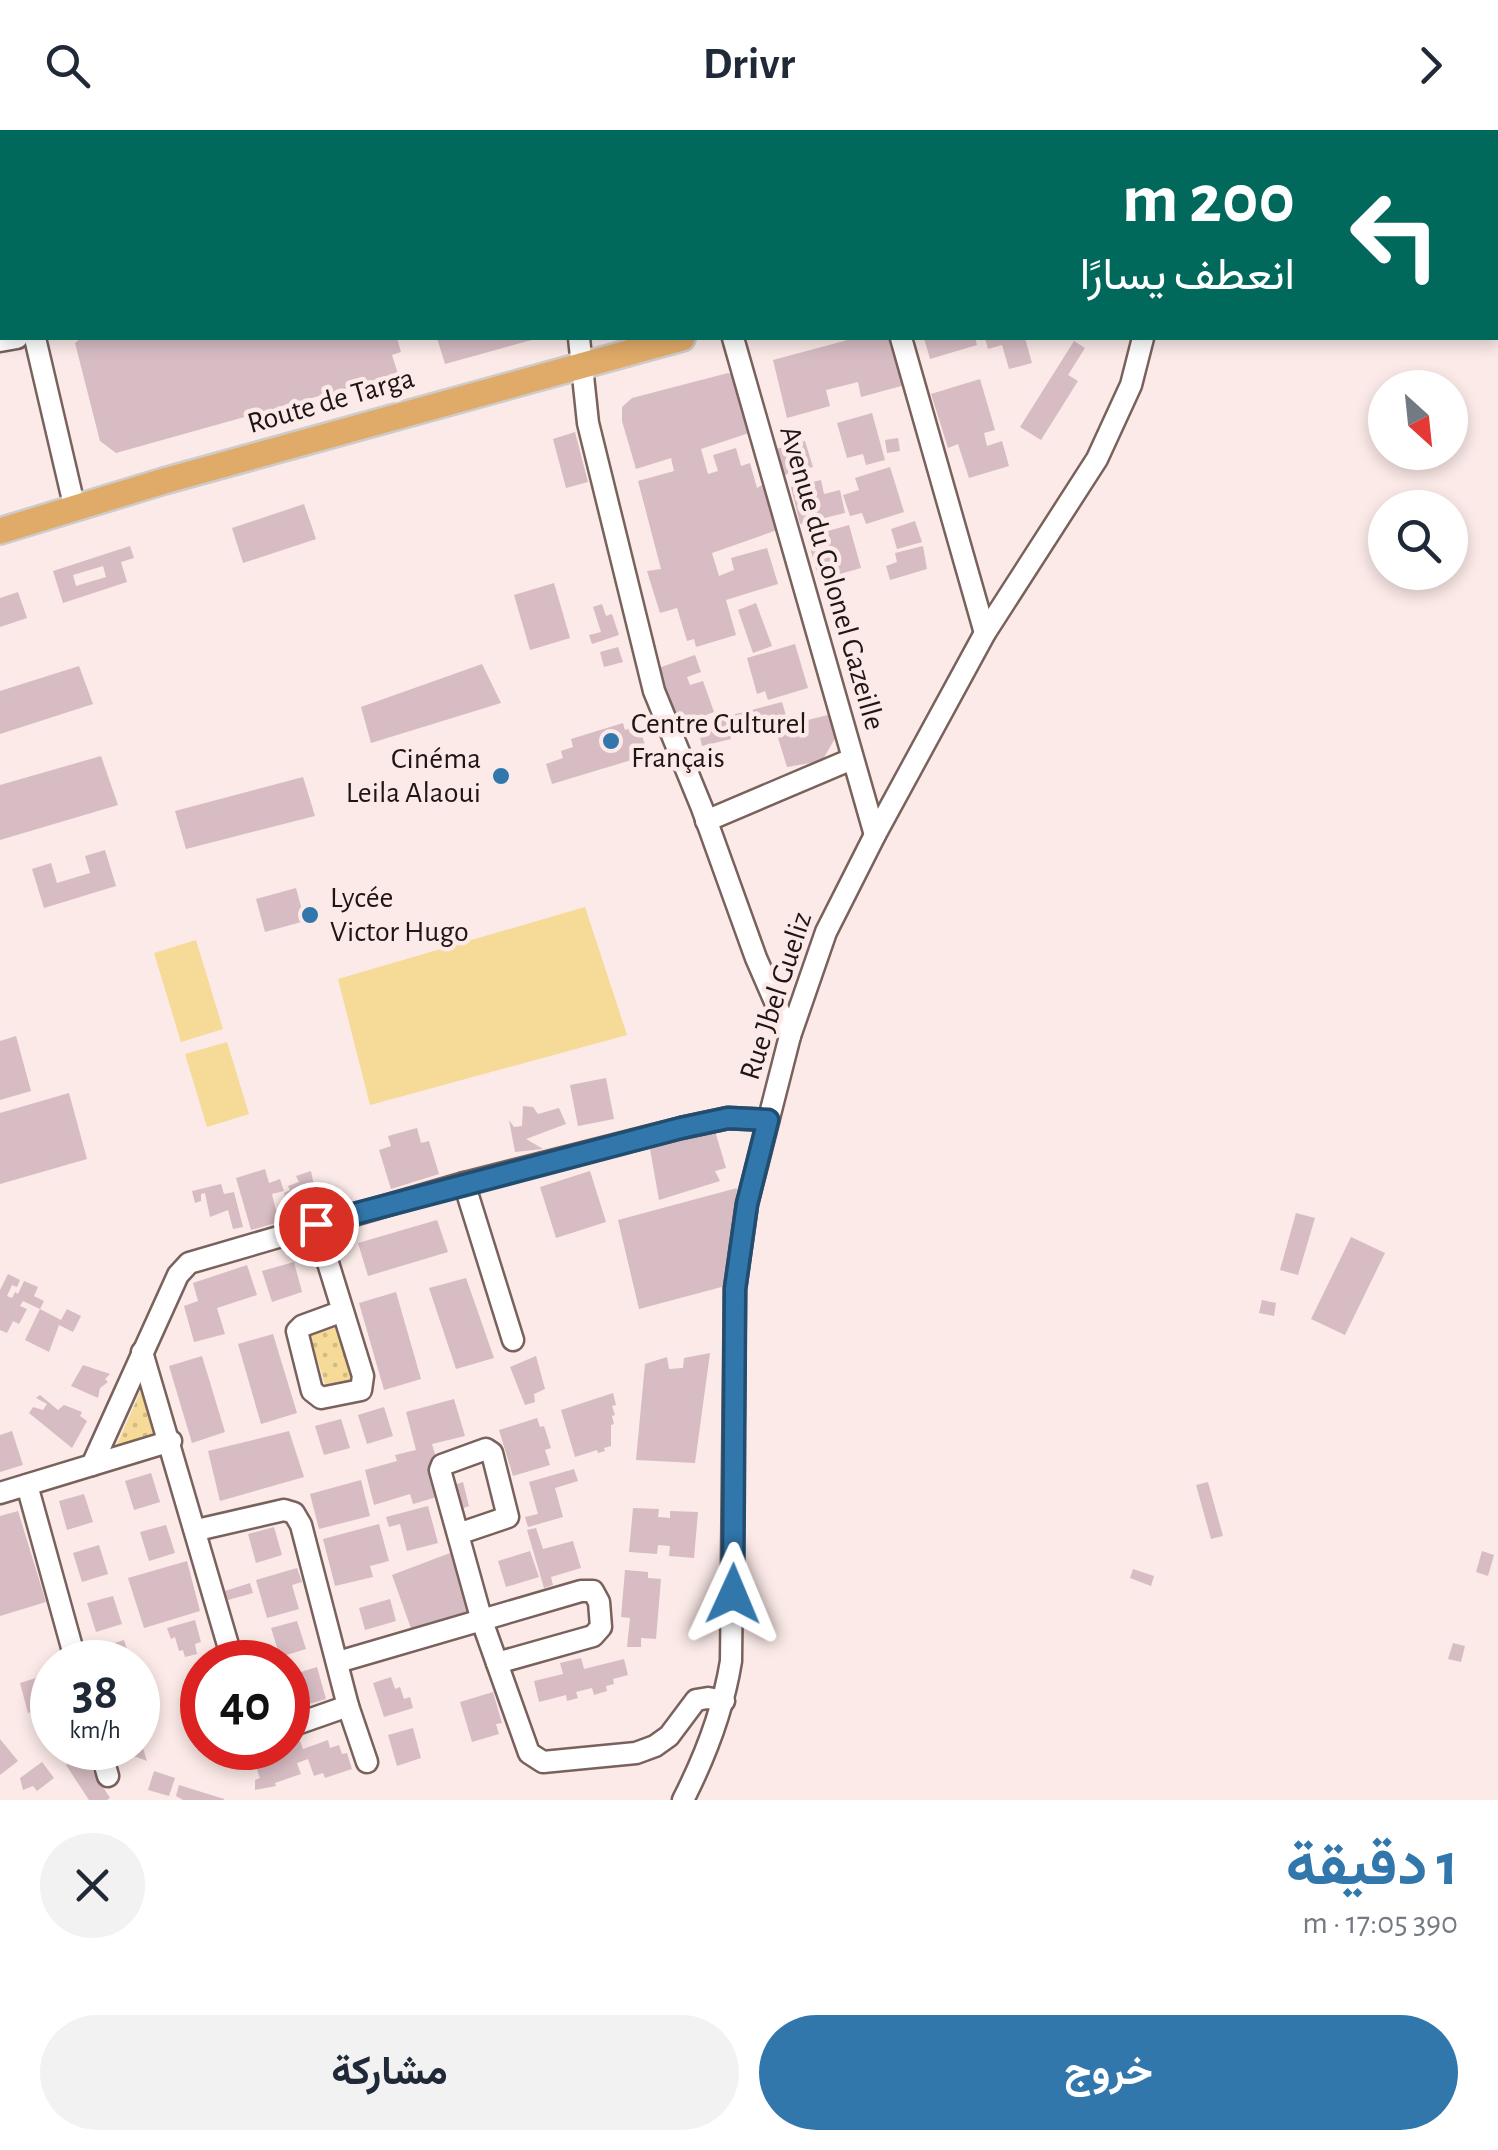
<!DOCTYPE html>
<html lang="ar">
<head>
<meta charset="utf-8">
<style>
	body { margin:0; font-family:"Alegreya Sans",Vazirmatn,sans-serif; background:#f2f2f3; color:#1f2937; direction:rtl; height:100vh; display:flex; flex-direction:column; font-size:38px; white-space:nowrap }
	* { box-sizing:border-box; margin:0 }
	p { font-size:32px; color:#747a83 }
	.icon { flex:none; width:55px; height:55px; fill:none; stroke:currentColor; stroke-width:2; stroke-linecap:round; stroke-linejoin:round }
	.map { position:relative; height:1670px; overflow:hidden; direction:ltr }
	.details { display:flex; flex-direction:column; background:#fff; flex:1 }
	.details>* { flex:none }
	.guide { position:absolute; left:0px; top:0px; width:1500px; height:210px; box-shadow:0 5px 15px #0003; direction:rtl; background:#00695c; color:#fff; overflow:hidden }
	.needle { width:65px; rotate:153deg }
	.fabs { position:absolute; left:1368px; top:240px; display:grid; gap:20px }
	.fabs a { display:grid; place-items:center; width:100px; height:100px; border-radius:50%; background:#fff; box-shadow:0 5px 15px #0003; font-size:50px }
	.speed { position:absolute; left:30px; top:1510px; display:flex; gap:20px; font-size:50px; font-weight:700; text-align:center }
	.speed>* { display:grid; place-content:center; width:130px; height:130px; border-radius:50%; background:#fff; box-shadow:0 5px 15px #0003; line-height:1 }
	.speed small { font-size:25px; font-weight:400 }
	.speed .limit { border:15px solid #d22; background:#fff; color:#111 }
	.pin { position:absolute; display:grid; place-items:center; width:85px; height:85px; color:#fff; margin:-42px; border:5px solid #fff; border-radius:50%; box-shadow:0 2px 10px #0007 }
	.me { position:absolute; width:110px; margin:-55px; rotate:1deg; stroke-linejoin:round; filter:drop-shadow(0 0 8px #0008) }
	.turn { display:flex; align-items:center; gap:35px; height:210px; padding:0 40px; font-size:45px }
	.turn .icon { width:130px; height:130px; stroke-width:2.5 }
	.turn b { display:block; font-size:70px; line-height:85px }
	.round { display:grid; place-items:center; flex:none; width:105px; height:105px; border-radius:52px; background:#f2f2f3 }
	.headline { display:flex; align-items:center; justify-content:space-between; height:170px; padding:0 40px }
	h1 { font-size:60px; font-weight:700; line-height:75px; color:#3277ac }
	.primary-button { display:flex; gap:20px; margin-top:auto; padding:20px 40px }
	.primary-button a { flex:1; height:115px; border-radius:60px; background:#3277ac; color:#fff; font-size:40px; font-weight:700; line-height:115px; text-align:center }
	.primary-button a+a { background:#f2f2f3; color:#1f2937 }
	header { display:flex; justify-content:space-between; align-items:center; height:130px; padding:0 40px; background:#fff; font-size:45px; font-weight:700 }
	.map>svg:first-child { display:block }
	.grass { fill:url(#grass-dots) }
	.green { fill:#f5da98 }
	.building { fill:#d7bcc3; fill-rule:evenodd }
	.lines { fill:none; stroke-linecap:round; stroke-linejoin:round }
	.minor-casing { stroke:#79615c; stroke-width:25 }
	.major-casing { stroke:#cecccb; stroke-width:30 }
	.minor { stroke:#fff; stroke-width:20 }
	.major { stroke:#e0aa68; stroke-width:25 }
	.route-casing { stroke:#204d70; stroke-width:25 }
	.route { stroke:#3277ac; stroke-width:18 }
	.poi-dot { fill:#3277ac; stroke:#fbeae7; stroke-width:4 }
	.labels { text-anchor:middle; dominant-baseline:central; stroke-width:9; stroke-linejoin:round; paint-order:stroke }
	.street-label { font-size:30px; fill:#1f1614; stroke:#fbeae7 }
	.poi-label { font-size:30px; fill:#1f1614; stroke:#fbeae7; text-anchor:start }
</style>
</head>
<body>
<header><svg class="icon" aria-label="forward" viewBox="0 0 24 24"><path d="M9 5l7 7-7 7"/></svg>Drivr<svg class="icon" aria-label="search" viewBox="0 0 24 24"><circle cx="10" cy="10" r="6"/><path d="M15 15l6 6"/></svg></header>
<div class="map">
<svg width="1498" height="1670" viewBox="0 0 1498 1670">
	<defs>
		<pattern id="grass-dots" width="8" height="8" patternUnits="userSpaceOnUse" patternTransform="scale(2.5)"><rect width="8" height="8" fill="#f5da98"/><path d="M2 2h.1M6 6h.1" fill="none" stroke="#d2ba82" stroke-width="1.8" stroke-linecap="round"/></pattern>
	</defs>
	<rect width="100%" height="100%" fill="#fbeae7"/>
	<g class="grass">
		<polygon points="344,1195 361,1251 327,1261 310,1205"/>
		<polygon points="145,1251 164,1303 115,1319"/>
	</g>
	<g class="green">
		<polygon points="596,0 1269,0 1270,2 596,2"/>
		<polygon points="585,777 627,905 370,975 338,849"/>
		<polygon points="196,810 223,899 181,912 154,823"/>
		<polygon points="227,912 249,984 207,997 185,924"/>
	</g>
	<g class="building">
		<polygon points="81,208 397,208 401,222 392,225 398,244 116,323 100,311 75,213"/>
		<polygon points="437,208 535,208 535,209 445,234"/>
		<polygon points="855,208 892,208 905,255 861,267 858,252 826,260 830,276 787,288 773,230"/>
		<polygon points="924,208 975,208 977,215 930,229"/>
		<polygon points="985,208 1025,208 1032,233 1009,239 1002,215 988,219"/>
		<polygon points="1074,211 1085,218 1068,245 1078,251 1041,310 1020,297"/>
		<polygon points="728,243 738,247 755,301 701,319 708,344 718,341 713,325 736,318 741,336 750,333 757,358 767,352 780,399 712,423 719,446 734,440 731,428 767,418 778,454 726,470 736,505 696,517 694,509 687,511 677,478 660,483 647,441 661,439 638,351 674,341 671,328 636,339 622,291 622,277 632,268"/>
		<polygon points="980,249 995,300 984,303 987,316 1002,311 1009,336 969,348 958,314 948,318 931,264"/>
		<polygon points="872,283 885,330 866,335 863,324 847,328 837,293"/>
		<polygon points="575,302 588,352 566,358 553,309"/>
		<polygon points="898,308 900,321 887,323 885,310"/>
		<polygon points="805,311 813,337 784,345 776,319"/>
		<polygon points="890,337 904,382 866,394 862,383 850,386 843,365 859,360 855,348"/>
		<polygon points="821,350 824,364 840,360 845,383 800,394 791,357"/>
		<polygon points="304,374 316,409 243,433 232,398"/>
		<polygon points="915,391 922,412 897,419 891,399"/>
		<polygon points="849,395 861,438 819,450 807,407"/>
		<path d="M130,416L134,428L121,432L127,452L63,473L53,441ZM103,436L106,447L76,456L73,445Z"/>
		<polygon points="923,416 927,439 890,450 886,436 897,432 895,423"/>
		<polygon points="554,453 570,508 530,520 514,465"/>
		<polygon points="18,462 27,488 0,497 0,468"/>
		<polygon points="756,473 772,516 753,523 738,480"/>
		<polygon points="602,474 606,486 612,484 619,505 592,514 589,505 601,502 593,477"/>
		<polygon points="795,514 808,558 768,570 765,561 757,564 747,528"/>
		<polygon points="618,517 623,532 604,537 600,522"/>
		<polygon points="695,525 701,542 687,547 690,555 703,551 714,582 674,597 653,540"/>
		<polygon points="482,534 501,573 371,613 361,577"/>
		<polygon points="79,536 93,574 0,604 0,561"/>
		<polygon points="782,572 788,592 759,600 756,589 728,597 731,609 702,616 697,594"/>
		<polygon points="828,585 837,605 822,631 787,637 775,598"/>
		<polygon points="623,593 625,600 639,595 648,625 552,654 546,634 563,628 561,621 573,617 571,609"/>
		<polygon points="101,626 118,675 0,710 0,655"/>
		<polygon points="303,647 315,686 186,719 175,681"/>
		<polygon points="105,720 116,756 44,778 32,739 51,733 57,753 90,743 85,726"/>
		<polygon points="296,758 305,791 265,802 256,769"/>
		<polygon points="16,906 31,961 0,970 0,911"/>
		<polygon points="606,948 614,989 578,996 570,955"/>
		<polygon points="69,963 87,1029 0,1054 0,983"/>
		<polygon points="523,976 533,977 538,984 559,978 566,994 526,1009 543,1019 515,1022 509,990 514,997 522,996"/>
		<polygon points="417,998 421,1013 429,1011 439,1044 391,1059 379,1020 391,1016 388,1006"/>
		<polygon points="715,1001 726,1038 715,1041 720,1051 659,1070 650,1019"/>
		<polygon points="265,1039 269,1053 280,1049 284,1061 272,1064 279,1092 251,1100 236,1048"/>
		<polygon points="311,1041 316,1066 307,1071 307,1065 303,1067 304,1072 287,1077 284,1063 290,1060 288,1056 299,1052 296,1046"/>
		<polygon points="590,1041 606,1092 556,1108 540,1057"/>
		<polygon points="221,1054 224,1064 234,1062 243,1097 233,1099 228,1080 210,1087 205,1063 201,1064 201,1071 195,1073 192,1061"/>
		<polygon points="737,1058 729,1155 639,1179 618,1090"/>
		<polygon points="1296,1083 1315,1088 1298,1145 1280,1140"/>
		<polygon points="437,1090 448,1122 368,1146 358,1113"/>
		<polygon points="1351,1107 1385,1123 1345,1205 1311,1189"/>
		<polygon points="294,1132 302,1162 272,1172 262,1141"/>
		<polygon points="247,1135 257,1165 217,1178 225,1204 194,1212 184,1176 198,1171 193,1153"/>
		<polygon points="8,1144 20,1150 17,1157 12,1155 7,1166 12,1168 15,1162 18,1164 24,1151 38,1157 34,1166 44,1171 40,1179 23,1171 20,1176 27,1179 19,1194 13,1191 7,1203 0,1200 0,1160"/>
		<polygon points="466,1148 494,1228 456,1239 429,1158"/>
		<polygon points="396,1162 421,1249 384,1260 359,1173"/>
		<polygon points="1262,1170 1276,1173 1274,1186 1259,1183"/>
		<polygon points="40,1179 61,1190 67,1179 81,1186 73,1202 59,1195 49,1222 25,1210"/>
		<polygon points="273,1204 297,1283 261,1294 238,1214"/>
		<polygon points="710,1223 695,1333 636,1330 645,1234 667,1227 669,1239 683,1238 684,1228"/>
		<polygon points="202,1226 225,1302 192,1313 169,1236"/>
		<polygon points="536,1226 545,1259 534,1264 535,1272 525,1275 510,1237"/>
		<polygon points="83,1235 110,1244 105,1249 108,1252 100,1258 98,1268 71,1256"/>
		<polygon points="613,1263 616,1275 612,1276 615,1285 612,1286 614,1294 611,1295 611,1316 604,1318 605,1321 598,1323 597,1320 575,1327 561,1280"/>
		<polygon points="40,1265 58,1280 64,1275 82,1282 80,1286 87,1291 72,1318 29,1283 33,1277 43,1280 47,1274 36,1268"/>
		<polygon points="454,1269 465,1306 432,1314 447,1364 413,1374 410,1364 374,1375 365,1340 397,1331 395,1325 416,1320 406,1282"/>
		<polygon points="384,1277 393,1306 367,1314 358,1285"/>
		<polygon points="537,1288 540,1297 544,1296 551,1318 545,1320 550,1335 513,1346 499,1300"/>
		<polygon points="341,1289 350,1318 324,1325 315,1296"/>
		<polygon points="12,1301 23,1335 0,1342 0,1305"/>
		<polygon points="289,1301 304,1347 220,1371 208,1321"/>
		<polygon points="574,1339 578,1351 555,1358 563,1387 528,1397 525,1387 538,1384 529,1352"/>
		<polygon points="151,1343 160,1372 134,1380 125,1351"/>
		<polygon points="361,1350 370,1386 319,1399 310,1364"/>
		<polygon points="463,1352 469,1376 458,1380 451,1356"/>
		<polygon points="1208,1352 1223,1406 1211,1409 1196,1355"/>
		<polygon points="84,1364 93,1392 67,1400 59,1371"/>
		<polygon points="428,1376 438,1413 407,1421 400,1394 389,1397 386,1387"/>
		<polygon points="633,1378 659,1379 658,1387 670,1388 670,1381 698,1382 694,1428 669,1426 670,1416 658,1415 657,1424 629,1422"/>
		<polygon points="18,1381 46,1472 0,1486 0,1386"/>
		<polygon points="379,1394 389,1431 370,1436 373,1447 335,1456 323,1409"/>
		<polygon points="166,1395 175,1423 149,1431 140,1402"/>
		<polygon points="274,1397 282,1425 256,1433 248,1404"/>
		<polygon points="536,1398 543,1419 573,1411 581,1438 551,1447 553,1455 544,1458 527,1400"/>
		<polygon points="99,1415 108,1444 82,1452 73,1423"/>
		<polygon points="530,1421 539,1447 506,1457 498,1431"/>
		<polygon points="1482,1421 1494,1425 1488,1446 1476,1442"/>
		<polygon points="450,1423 472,1484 413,1504 392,1445"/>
		<polygon points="187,1431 200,1481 144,1498 128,1448"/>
		<polygon points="297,1438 302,1452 292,1455 299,1479 267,1488 256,1450"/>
		<polygon points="1133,1439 1154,1446 1151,1456 1130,1448"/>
		<polygon points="625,1440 648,1442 648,1448 661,1449 656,1509 641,1508 641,1517 627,1517 630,1488 621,1487"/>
		<polygon points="250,1453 253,1463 228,1470 225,1461"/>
		<polygon points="113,1466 122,1494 96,1502 87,1473"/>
		<polygon points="390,1469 396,1491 365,1500 359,1478"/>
		<polygon points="195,1490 201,1512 195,1514 197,1524 185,1527 183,1520 179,1521 175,1507 171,1509 167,1498"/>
		<polygon points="297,1491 306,1519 280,1527 271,1498"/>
		<polygon points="124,1510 131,1532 103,1532 98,1518"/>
		<polygon points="1453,1513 1465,1516 1461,1532 1448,1529"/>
		<polygon points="581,1528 584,1539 624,1529 628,1545 613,1549 614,1554 606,1556 607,1561 594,1565 592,1558 576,1562 578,1568 567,1571 566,1565 539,1572 534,1551 563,1544 560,1533"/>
		<polygon points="317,1537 326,1569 292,1579 288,1568 288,1546"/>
		<polygon points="52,1543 52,1619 40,1579 28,1583 20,1553"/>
		<polygon points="391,1547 395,1559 400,1557 404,1569 410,1567 413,1578 384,1587 373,1553"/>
		<polygon points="202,1552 202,1575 194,1577 187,1556"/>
		<polygon points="493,1562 502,1593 496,1594 499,1604 472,1612 460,1572"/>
		<polygon points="138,1566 150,1601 138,1603 147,1631 112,1618 138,1618"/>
		<polygon points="413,1598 421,1628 397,1636 388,1605"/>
		<polygon points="0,1609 18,1631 0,1645"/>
		<polygon points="328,1610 330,1618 339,1615 342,1624 347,1623 352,1639 325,1648 323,1643 314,1646 308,1629 297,1633 301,1644 275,1653 276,1656 255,1660 255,1650 260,1648 254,1631 283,1622 282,1618 300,1611 303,1619"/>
		<polygon points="82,1624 110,1668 107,1670 89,1670 66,1635"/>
		<polygon points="42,1632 54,1648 37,1661 33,1656 23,1660 20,1648"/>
		<polygon points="154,1641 175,1648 169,1666 148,1660"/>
		<polygon points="179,1655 224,1669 224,1670 183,1670 176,1666"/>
	</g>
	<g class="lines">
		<g class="minor-casing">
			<g id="minor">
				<polyline points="572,0 572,2"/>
				<polyline points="1302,0 1303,2"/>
				<polyline points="0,50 2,57"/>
				<polyline points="35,208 75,379"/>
				<polyline points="579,208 588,293 654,561 702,678 756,828 790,906"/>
				<polyline points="733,208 875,705"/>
				<polyline points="901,208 985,503"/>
				<polyline points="0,211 17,208"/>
				<polyline points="706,691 852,629"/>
				<polyline points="464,1053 513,1210"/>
				<polyline points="316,1094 363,1246 361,1260 321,1268 312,1261 297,1201 302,1196 343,1181"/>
				<polyline points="142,1222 233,1532"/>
				<polyline points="92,1335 178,1145 189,1133 464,1053 681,998 728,988 768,990"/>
				<polyline points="27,1355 76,1532"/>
				<polyline points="0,1363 171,1311"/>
				<polyline points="197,1400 284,1380 294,1383 301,1395 348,1576 288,1597"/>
				<polyline points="458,1404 508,1387 492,1323 486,1319 442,1335 440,1340 482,1491 529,1623 543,1632 636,1623 655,1616 669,1606 696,1570 708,1568 724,1571"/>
				<polyline points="338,1532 581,1461 593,1461 599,1472 601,1497 593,1506 497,1533"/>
				<polyline points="348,1576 367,1632"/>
				<polyline points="100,1618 108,1646"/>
				<path d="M683,1670C706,1625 723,1581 731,1531L735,1159L747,1074L790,906L826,802L875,705L985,503L1097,329L1131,255L1143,208"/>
			</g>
		</g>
		<g class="major-casing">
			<g id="major">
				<polyline points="1414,2 1423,0"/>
				<polyline points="0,401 164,351 682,208"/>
			</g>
		</g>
		<use href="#minor" class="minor"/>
		<use href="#major" class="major"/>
	</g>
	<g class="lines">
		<g class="route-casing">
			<polyline id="route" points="316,1094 681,998 728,988 768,990 747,1074 735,1159 733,1464"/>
		</g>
		<use href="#route" class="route"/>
	</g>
	<g class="poi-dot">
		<circle cx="611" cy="611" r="10"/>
		<circle cx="501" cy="646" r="10"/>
		<circle cx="310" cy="785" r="10"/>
	</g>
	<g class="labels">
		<g class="street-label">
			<text transform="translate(331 271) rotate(-16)">Route de Targa</text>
			<text transform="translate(832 448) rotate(74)">Avenue du Colonel Gazeille</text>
			<text transform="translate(776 866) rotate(-72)">Rue Jbel Gueliz</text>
		</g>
		<g class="poi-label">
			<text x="631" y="594">Centre Culturel<tspan x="631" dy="34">Français</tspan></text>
			<text x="481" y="629" text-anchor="end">Cinéma<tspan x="481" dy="34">Leila Alaoui</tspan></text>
			<text x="330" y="768">Lycée<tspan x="330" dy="34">Victor Hugo</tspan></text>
		</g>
	</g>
</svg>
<div class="fabs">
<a><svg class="needle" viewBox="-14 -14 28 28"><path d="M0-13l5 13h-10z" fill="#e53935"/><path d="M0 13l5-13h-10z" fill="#747a83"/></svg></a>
<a><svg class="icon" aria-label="search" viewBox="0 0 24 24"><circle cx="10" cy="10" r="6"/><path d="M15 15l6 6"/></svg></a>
</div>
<div class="speed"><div>38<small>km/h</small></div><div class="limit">40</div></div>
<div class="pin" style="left:316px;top:1094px;background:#d93025"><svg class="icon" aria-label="arrive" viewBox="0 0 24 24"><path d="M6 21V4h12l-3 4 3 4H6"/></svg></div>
<svg class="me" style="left:733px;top:1464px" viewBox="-20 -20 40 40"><path d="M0-17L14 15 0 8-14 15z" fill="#3277ac" stroke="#fff" stroke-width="4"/></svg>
<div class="guide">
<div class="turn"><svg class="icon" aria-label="left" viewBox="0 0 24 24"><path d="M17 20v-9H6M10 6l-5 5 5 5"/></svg><div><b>200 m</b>انعطف يسارًا</div></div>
</div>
</div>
<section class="details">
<div class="headline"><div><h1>1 دقيقة</h1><p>390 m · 17:05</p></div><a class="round"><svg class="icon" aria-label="close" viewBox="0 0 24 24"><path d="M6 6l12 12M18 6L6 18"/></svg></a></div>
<div class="primary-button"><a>خروج</a><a>مشاركة</a></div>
</section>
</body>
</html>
